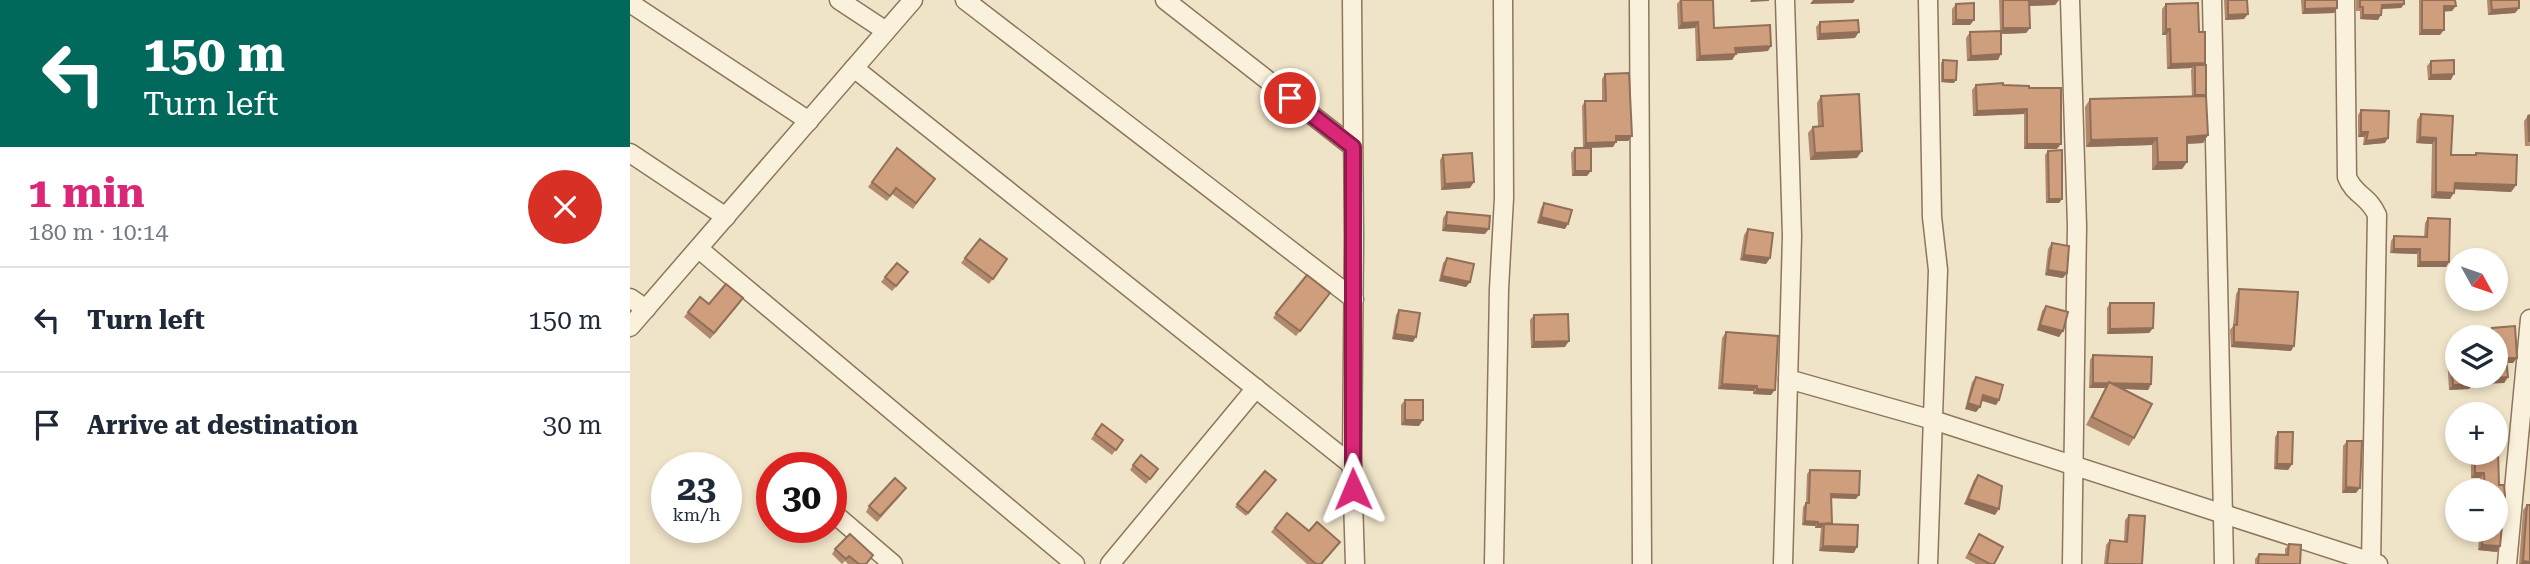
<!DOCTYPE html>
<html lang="en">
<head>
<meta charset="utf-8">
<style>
	body { margin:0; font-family:"Roboto Serif",serif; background:#f6f6f7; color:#1f2937; height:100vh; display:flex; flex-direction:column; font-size:26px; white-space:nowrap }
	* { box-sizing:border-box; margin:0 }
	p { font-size:23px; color:#747a83 }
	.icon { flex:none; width:38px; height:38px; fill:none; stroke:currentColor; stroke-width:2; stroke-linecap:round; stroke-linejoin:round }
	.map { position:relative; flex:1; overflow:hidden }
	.sheet { display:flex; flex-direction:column; background:#fff; width:630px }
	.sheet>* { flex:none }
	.hud { background:#00695c; color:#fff; overflow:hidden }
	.needle { width:46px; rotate:130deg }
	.buttons { position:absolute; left:1815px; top:248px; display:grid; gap:14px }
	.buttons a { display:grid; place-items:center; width:63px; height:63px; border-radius:50%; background:#fff; box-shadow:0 4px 10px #0003; font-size:35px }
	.speed { position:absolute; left:21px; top:452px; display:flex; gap:14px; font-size:35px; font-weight:700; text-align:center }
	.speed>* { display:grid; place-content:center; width:91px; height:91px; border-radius:50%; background:#fff; box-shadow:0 4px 10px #0003; line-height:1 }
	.speed small { font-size:18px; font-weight:400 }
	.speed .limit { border:10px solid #d22; background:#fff; color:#111 }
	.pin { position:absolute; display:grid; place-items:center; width:60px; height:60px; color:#fff; margin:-30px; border:4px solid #fff; border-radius:50%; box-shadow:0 2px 7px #0007 }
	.me { position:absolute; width:77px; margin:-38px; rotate:359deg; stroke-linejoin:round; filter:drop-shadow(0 0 5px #0008) }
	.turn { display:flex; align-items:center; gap:24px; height:147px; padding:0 28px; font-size:32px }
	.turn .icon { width:91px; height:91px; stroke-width:2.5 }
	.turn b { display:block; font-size:49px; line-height:60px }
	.round { display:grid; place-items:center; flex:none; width:74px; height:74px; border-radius:37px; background:#f6f6f7 }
	.summary { display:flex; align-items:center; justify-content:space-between; height:119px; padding:0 28px }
	h1 { font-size:42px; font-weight:700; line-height:52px; color:#db2777 }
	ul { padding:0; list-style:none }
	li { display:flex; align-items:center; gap:21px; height:105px; padding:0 28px; border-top:2px solid #e0e1e3 }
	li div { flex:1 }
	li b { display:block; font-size:26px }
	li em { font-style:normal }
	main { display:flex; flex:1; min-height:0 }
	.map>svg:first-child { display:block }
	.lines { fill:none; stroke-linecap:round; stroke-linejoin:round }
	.street-casing { stroke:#8d765c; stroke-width:21 }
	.street { stroke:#faf1dc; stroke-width:18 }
	.wall { fill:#b2896c }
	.shaded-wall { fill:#916f58 }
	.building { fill:#cf9f7d; stroke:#916f58; stroke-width:2 }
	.route-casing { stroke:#8e194d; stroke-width:18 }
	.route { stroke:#db2777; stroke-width:12 }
</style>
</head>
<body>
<main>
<section class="sheet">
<div class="hud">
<div class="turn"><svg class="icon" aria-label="left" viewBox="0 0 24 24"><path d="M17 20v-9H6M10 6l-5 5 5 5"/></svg><div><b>150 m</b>Turn left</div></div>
</div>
<div class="summary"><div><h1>1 min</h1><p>180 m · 10:14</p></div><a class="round" style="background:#d93025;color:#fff"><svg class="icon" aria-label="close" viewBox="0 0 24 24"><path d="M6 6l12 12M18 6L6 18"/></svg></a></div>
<ul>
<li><svg class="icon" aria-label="left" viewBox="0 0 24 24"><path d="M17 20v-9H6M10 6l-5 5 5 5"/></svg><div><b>Turn left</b></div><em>150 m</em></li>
<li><svg class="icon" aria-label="arrive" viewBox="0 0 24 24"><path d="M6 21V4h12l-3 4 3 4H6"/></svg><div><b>Arrive at destination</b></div><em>30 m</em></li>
</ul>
</section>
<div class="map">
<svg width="1900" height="564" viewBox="0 0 1900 564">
	<rect width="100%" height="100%" fill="#f0e4c8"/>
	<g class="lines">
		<g class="street-casing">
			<g id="street">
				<polyline points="209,0 256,31"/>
				<polyline points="335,0 724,299"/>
				<polyline points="535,0 723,147"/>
				<polyline points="722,0 724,238 722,465 725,564"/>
				<polyline points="1009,0 1012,564"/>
				<polyline points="1298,0 1302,217 1308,270 1298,564"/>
				<polyline points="1440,0 1447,226 1442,564"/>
				<polyline points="1582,0 1594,564"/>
				<path d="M1715,0L1717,177C1724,195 1739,196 1747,215L1741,564"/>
				<polyline points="0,3 179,121"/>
				<polyline points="224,68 722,465"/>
				<polyline points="0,153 96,217"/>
				<polyline points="69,249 445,564"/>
				<polyline points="0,298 16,309"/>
				<polyline points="0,327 283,0"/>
				<polyline points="1158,379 1303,420 1748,564"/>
				<polyline points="201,511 263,564"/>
				<polyline points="480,564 626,388"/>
				<polyline points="864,564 869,289 874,198 873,0"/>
				<polyline points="1153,564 1162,236 1155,0"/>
				<polyline points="1877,564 1900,319"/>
			</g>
		</g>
		<use href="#street" class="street"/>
	</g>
	<g class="wall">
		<polygon points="1050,0 1083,0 1084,28 1138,51 1106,53 1102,60 1066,61 1065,28 1048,29 1047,4"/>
		<polygon points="1369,0 1429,0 1425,5 1399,6 1400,28 1396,33 1371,34 1368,60 1337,61 1336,38 1340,32 1370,31"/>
		<polygon points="1594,0 1617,0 1614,19 1595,20"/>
		<polygon points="1671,0 1707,0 1704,13 1672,14"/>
		<polygon points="1726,0 1774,0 1774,4 1771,8 1752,9 1748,20 1730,19 1730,11 1726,11"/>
		<polygon points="1789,0 1825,0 1822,11 1814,11 1810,35 1789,35"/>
		<polygon points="1857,0 1889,0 1889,8 1885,13 1858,15"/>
		<polygon points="1326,4 1344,20 1340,25 1322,25 1322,9"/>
		<polygon points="1536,4 1569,32 1575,63 1574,65 1576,95 1575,96 1578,135 1573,143 1557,144 1557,162 1552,169 1522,170 1522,145 1456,147 1455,107 1460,99 1562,97 1561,70 1562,68 1537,69 1536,35 1532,35 1532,9"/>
		<polygon points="1190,22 1225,38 1187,40 1186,27"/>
		<polygon points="1313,60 1324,83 1311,82 1311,63"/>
		<polygon points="1801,61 1821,80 1798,80 1797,66"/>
		<polygon points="975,74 1002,136 998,141 986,141 983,147 953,148 952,106 955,101 972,101 972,79"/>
		<polygon points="1346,85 1373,85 1399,88 1427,149 1394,149 1394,114 1343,116 1342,90"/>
		<polygon points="1191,96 1227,158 1180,160 1178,133 1183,127 1188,126 1187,103"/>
		<polygon points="1731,110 1755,143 1733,145 1734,137 1728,137 1728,115"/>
		<polygon points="1791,114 1821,155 1845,155 1846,153 1886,185 1881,192 1824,189 1820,199 1801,198 1802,144 1786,143 1787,120"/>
		<polygon points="1898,116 1900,146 1895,146 1894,121"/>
		<polygon points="267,148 305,179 283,209 262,194 257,201 238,187"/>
		<polygon points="945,148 957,176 942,176 941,153"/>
		<polygon points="1418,151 1432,199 1429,203 1416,203 1415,155"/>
		<polygon points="813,155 840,188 811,190 810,160"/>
		<polygon points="914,203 935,229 907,223 911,208"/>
		<polygon points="817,212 855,234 812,231 813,218"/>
		<polygon points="1798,218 1819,262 1816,267 1787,267 1787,254 1760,253 1761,241 1764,236 1794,237 1795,223"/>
		<polygon points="1118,229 1140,258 1136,264 1110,260 1114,235"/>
		<polygon points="350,239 377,259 359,284 331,263"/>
		<polygon points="1422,243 1433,278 1415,275 1418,249"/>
		<polygon points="817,258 840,282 836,287 809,281 813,263"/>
		<polygon points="255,277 274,278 262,291 251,282"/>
		<polygon points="1609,289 1661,351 1601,347 1600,330 1603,326 1606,294"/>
		<polygon points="697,298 666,336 643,318 646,313"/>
		<polygon points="110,303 80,339 54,317 58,312 79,304"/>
		<polygon points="1480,303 1523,328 1519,333 1477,334 1477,308"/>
		<polygon points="1416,306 1433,331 1429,337 1407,330 1412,311"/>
		<polygon points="769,310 783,342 762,339 766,315"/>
		<polygon points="904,315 935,347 901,348 900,320"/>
		<polygon points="1862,328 1883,363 1877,363 1878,377 1874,383 1843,384 1839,389 1819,390 1817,355 1821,350 1866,376 1866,338 1859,338 1858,333"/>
		<polygon points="1096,332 1141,395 1123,394 1123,391 1088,389 1092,338"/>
		<polygon points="1463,355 1521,384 1518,390 1493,389 1504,438 1499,446 1456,425 1475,388 1459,388 1460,360"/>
		<polygon points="1346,377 1369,400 1366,405 1352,401 1350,407 1346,412 1335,409 1342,382"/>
		<polygon points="775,400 789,426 771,425 771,405"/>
		<polygon points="472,424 493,440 482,455 461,439"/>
		<polygon points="1648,432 1662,464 1658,470 1644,469 1645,437"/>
		<polygon points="1717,441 1726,493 1712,493 1713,446"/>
		<polygon points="1844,453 1866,453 1870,546 1867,552 1848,550 1850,530 1866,530 1866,492 1851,492 1850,478 1841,478 1841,458"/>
		<polygon points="503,465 524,474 516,484 500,470"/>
		<polygon points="1180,470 1226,499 1201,498 1202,523 1201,524 1224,553 1189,551 1191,528 1185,528 1185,526 1172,525 1173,507 1176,503 1177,474"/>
		<polygon points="635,471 646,480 616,516 605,507"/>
		<polygon points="1348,475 1365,515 1334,504 1344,480"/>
		<polygon points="272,494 247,522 236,512 239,506"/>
		<polygon points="1897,505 1900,564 1889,564 1893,510"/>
		<polygon points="657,513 679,531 710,542 692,564 677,564 641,532"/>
		<polygon points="1499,515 1512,564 1474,564 1476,545 1480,540 1494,542 1495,520"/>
		<polygon points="1349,534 1364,564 1346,564 1335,558"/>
		<polygon points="1659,544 1670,564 1625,564 1625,559 1629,554 1655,555 1655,549"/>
		<polygon points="205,549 237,564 218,564 215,561 212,564 202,554"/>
	</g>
	<g class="shaded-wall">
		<polygon points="1121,0 1139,0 1139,1 1120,2"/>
		<polygon points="1183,0 1225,0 1223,3 1180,4"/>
		<polygon points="1399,0 1429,0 1425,5 1395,6"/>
		<polygon points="1774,4 1771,8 1749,9 1752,5"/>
		<polygon points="1814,6 1826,6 1822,11 1810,12"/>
		<polygon points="1707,8 1704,13 1672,14 1675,9"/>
		<polygon points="1889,8 1885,13 1858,15 1862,10"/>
		<polygon points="1618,14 1614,19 1595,20 1598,15"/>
		<polygon points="1733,15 1751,15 1748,20 1730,19"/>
		<polygon points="1326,20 1344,20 1340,25 1322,25"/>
		<polygon points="1068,22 1065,28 1048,29 1052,23"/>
		<polygon points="1373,28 1400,28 1396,33 1370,34"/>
		<polygon points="1536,29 1540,29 1536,35 1532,35"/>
		<polygon points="1792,30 1814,30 1810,35 1789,35"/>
		<polygon points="1229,32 1225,38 1187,40 1190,34"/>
		<polygon points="1141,46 1138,51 1102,54 1105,48"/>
		<polygon points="1106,54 1102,60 1066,61 1070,56"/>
		<polygon points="1371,54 1368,60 1337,61 1341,56"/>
		<polygon points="1575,63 1572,68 1565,65 1562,68 1537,69 1541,64"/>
		<polygon points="1824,74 1821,80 1798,80 1801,75"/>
		<polygon points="1313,80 1326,80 1324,83 1311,82"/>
		<polygon points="1397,109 1394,114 1343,116 1347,111"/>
		<polygon points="1731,132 1738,132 1734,137 1728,137"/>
		<polygon points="1578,135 1573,143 1552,144 1557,137"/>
		<polygon points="986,136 1002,136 998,141 983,141"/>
		<polygon points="1790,137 1806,138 1802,144 1786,143"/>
		<polygon points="1527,138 1522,145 1456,147 1461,140"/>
		<polygon points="1758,138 1755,143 1733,145 1736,141"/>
		<polygon points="986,142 983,147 953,148 956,143"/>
		<polygon points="1397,144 1431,144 1427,149 1394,149"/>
		<polygon points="1232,151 1227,158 1180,160 1185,153"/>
		<polygon points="1528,162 1557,162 1552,169 1522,170"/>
		<polygon points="945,171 961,171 957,176 942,176"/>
		<polygon points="844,182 840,188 811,190 815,184"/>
		<polygon points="1825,183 1886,185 1881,192 1820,189"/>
		<polygon points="1806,192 1824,193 1820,199 1801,198"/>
		<polygon points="1419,199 1432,199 1429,203 1416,203"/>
		<polygon points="911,217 938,224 935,229 907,223"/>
		<polygon points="816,225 859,229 855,234 812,231"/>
		<polygon points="1764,249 1790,249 1787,254 1760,253"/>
		<polygon points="1114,255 1140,258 1136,264 1110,260"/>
		<polygon points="1790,262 1819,262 1816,267 1787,267"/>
		<polygon points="1418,270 1437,273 1433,278 1415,275"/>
		<polygon points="812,276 840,282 836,287 809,281"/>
		<polygon points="1410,325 1433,331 1429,337 1407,330"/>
		<polygon points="1523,328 1519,333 1477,334 1480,329"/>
		<polygon points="765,334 786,337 783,342 762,339"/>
		<polygon points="939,341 935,347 901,348 904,342"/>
		<polygon points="1604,342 1664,346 1661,351 1601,347"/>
		<polygon points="1876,358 1887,358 1883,363 1873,363"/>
		<polygon points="1878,377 1874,383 1843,384 1839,389 1819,390 1823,385 1843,380"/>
		<polygon points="1463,383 1479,383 1475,388 1459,388"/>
		<polygon points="1479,383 1521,384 1518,390 1476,388"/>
		<polygon points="1092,384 1127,386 1123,391 1088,389"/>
		<polygon points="1127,389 1145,390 1141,395 1123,394"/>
		<polygon points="1353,395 1369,400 1366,405 1350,400"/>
		<polygon points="1338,403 1350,407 1346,412 1335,409"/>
		<polygon points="775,420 793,420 789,426 771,425"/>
		<polygon points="1647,464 1662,464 1658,470 1644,469"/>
		<polygon points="1845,473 1854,473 1850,478 1841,478"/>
		<polygon points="1716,487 1730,488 1726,493 1712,493"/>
		<polygon points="1201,494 1229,495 1226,499 1198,498"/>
		<polygon points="1338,499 1369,509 1365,515 1334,504"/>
		<polygon points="1175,521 1188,522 1185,526 1172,525"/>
		<polygon points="1202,523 1199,527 1194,524 1191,528 1185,528 1188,524"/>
		<polygon points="1852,545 1870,546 1867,552 1848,550"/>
		<polygon points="1193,546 1227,547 1224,553 1189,551"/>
		<polygon points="1893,561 1900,562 1900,564 1890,564"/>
	</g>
	<g class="building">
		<polygon points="1051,0 1083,0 1084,28 1140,25 1141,46 1105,48 1106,54 1070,56 1068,22 1052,23"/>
		<polygon points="1373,0 1420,0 1399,0 1400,28 1373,28"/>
		<polygon points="1598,0 1617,0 1618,14 1598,15"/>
		<polygon points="1675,0 1707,0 1707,8 1675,9"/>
		<polygon points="1730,0 1774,0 1774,4 1752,5 1751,15 1733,15 1733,7 1730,7"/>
		<polygon points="1792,0 1825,0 1826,6 1814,6 1814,30 1792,30"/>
		<polygon points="1861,0 1889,0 1889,8 1862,10"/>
		<polygon points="1344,3 1344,20 1326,20 1326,4"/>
		<polygon points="1568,3 1569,32 1575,32 1575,63 1541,64 1540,29 1536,29 1536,4"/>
		<polygon points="1228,20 1229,32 1190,34 1190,22"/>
		<polygon points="1371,31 1371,54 1341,56 1340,32"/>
		<polygon points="1313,60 1327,61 1326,80 1313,80"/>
		<polygon points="1824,60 1824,74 1801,75 1801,61"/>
		<rect x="1565" y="65" width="11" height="30"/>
		<polygon points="999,73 1002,136 986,136 986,142 956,143 955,101 976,101 975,74"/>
		<polygon points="1373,83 1373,85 1399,86 1399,88 1431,88 1431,144 1397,144 1397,109 1347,111 1346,85"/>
		<polygon points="1229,94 1232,151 1185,153 1183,127 1193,126 1191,96"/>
		<polygon points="1576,96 1578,135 1557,137 1557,162 1528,162 1527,138 1461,140 1460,99"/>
		<polygon points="1731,110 1759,111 1758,138 1736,141 1738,132 1731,132"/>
		<polygon points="1791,114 1823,116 1821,155 1846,155 1846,153 1887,155 1886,185 1825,183 1824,193 1806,192 1806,138 1790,137"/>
		<polygon points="1900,115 1900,141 1899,141 1898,116"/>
		<polygon points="267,148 305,179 286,203 266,188 260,196 242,182"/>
		<rect x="945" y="148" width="16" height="23"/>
		<polygon points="1432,150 1432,199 1419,199 1418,151"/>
		<polygon points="842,153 844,182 815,184 813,155"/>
		<polygon points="914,203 942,210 938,224 911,217"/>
		<polygon points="817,212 860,216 859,229 816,225"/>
		<polygon points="1798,218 1820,219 1819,262 1790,262 1790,249 1764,249 1764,236 1797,237"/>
		<polygon points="1118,229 1143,233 1140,258 1114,255"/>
		<polygon points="350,239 377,259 363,279 335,258"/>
		<polygon points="1422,243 1439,246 1437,273 1418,270"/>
		<polygon points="817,258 844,264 840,282 812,276"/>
		<polygon points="267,263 278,272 266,286 255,277"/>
		<polygon points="677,275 700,293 670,331 646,313"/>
		<polygon points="96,284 113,298 84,333 58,312 70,297 79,304"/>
		<polygon points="1609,289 1668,292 1664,346 1604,342 1604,325 1607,325"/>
		<polygon points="1480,303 1524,303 1523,328 1480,329"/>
		<polygon points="1416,306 1438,312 1433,331 1410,325"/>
		<polygon points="769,310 790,313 786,337 765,334"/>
		<polygon points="938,314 939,341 904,342 904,315"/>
		<polygon points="1885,326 1887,358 1876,358 1878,377 1843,380 1843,384 1823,385 1821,350 1827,350 1827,376 1866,376 1866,338 1863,338 1862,328"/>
		<polygon points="1096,332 1148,336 1145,390 1127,389 1127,386 1092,384"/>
		<polygon points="1463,355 1522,357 1521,384 1463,383"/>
		<polygon points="1346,377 1373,385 1369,400 1353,395 1350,407 1338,403"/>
		<polygon points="1479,382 1522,404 1504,438 1462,417"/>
		<rect x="775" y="400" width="18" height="20"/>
		<polygon points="472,424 493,440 486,450 465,434"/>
		<polygon points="1648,432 1663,432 1662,464 1647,464"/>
		<polygon points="1717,441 1732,441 1730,488 1716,487"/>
		<polygon points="1866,452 1868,452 1869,485 1874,485 1875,496 1870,546 1852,545 1853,530 1866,530 1866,492 1855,492 1854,473 1845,473 1845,453 1866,453"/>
		<polygon points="511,455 528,469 520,479 503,465"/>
		<polygon points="1180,470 1230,471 1229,495 1201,494 1202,523 1188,524 1188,522 1175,521 1176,503 1179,503"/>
		<polygon points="635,471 646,480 618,513 607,504"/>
		<polygon points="1348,475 1372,486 1369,509 1338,499"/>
		<polygon points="265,478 276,488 250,516 239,506"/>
		<polygon points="1897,505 1900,505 1900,562 1893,561"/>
		<polygon points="657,513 679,531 687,522 710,542 691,564 686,564 645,528"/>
		<polygon points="1499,515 1515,516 1512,564 1477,564 1480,540 1497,542"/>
		<polygon points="1194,524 1228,525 1227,547 1193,546"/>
		<polygon points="220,534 243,555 236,564 229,564 219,556 216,559 205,549"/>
		<polygon points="1349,534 1373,547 1364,564 1360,564 1339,553"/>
		<polygon points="1659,544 1671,545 1670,564 1628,564 1629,554 1658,555"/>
	</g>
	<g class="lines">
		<g class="route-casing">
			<polyline id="route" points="660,98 723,147 723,489"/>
		</g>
		<use href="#route" class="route"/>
	</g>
</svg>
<div class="buttons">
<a><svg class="needle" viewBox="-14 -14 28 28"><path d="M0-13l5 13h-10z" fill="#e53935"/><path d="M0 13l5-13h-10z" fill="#747a83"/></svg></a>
<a><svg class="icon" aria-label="layers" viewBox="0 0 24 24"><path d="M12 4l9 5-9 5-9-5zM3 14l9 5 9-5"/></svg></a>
<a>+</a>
<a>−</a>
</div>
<div class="speed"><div>23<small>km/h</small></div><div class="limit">30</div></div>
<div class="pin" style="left:660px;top:98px;background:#d93025"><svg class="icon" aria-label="arrive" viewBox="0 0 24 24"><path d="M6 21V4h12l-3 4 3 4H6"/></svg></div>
<svg class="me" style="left:723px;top:489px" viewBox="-20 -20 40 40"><path d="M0-17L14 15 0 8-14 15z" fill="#db2777" stroke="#fff" stroke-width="4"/></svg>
</div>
</main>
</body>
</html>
